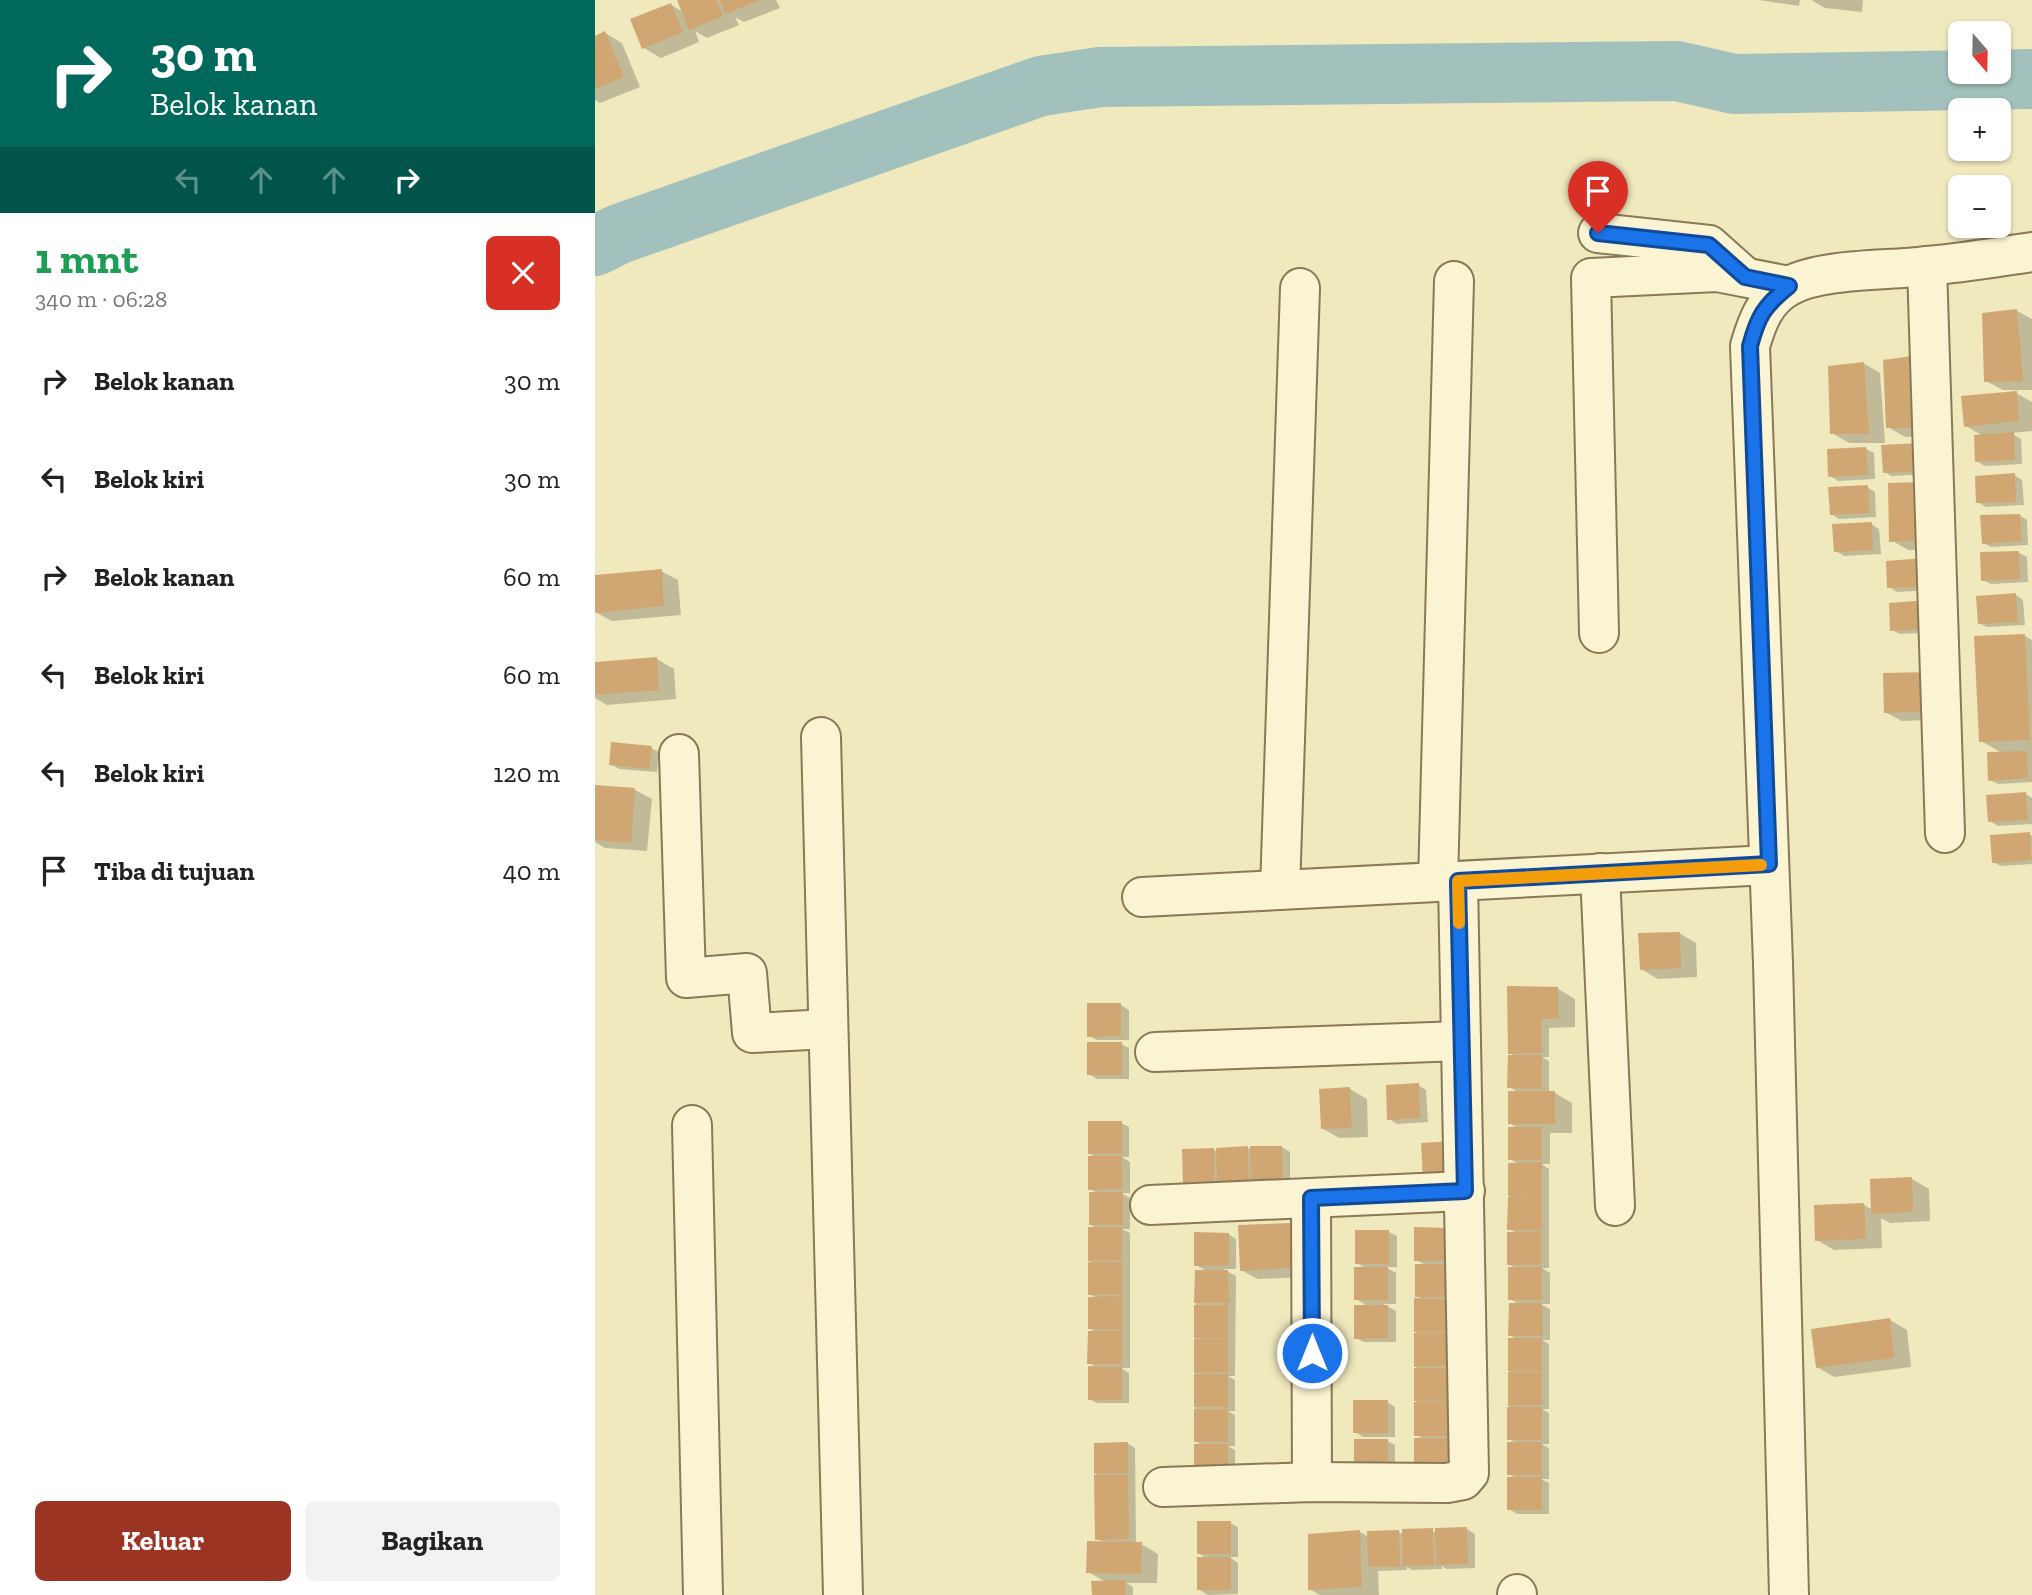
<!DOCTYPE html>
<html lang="id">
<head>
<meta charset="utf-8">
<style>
	body { margin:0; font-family:"Zilla Slab",serif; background:#f2f2f2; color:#222; height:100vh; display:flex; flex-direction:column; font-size:26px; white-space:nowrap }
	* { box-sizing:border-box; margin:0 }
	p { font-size:23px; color:#767676 }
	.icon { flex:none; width:38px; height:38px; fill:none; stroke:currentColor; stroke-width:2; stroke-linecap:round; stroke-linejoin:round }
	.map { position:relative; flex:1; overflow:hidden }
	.sheet { display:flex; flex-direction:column; background:#fff; width:595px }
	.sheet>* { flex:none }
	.banner { background:#00695c; color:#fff; overflow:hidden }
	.needle { width:46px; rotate:160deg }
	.controls { position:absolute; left:1353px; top:21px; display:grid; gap:14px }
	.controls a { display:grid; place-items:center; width:63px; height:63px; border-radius:10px; background:#fff; box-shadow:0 2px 5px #0004; font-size:35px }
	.pin { position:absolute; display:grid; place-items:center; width:60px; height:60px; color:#fff; margin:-72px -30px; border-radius:50% 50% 50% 0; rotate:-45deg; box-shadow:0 0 7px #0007 }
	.pin .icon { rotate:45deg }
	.me { position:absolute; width:77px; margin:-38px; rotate:0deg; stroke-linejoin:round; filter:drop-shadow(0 0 5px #0008) }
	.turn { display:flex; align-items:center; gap:24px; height:147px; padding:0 35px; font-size:32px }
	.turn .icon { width:91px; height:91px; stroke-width:2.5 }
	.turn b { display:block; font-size:49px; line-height:60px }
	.lanes { display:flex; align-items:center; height:66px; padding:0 35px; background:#0003; justify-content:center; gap:35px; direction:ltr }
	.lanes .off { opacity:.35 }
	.round { display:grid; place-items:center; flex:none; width:74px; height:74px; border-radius:10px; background:#f2f2f2 }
	.head { display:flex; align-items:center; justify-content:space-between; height:119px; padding:0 35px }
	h1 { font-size:42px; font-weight:700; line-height:52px; color:#1e9e55 }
	.cta { display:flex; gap:14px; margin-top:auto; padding:14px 35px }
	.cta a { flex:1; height:80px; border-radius:10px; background:#9b3423; color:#fff; font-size:28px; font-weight:700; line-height:80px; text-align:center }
	.cta a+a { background:#f2f2f2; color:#222 }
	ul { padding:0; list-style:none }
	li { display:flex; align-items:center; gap:21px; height:98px; padding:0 35px }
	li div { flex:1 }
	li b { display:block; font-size:26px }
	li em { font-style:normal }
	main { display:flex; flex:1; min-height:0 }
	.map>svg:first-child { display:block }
	.shadow { fill:#0003 }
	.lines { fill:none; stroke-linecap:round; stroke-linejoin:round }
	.river { stroke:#a2c1bd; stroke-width:60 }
	.building { fill:#d0a772 }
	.street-casing { stroke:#897956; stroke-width:42 }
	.street { stroke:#fbf4d2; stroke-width:38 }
	.route-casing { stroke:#114b97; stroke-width:18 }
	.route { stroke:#1a73e8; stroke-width:12 }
	.slow { stroke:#f59e0b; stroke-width:12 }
</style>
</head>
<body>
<main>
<section class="sheet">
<div class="banner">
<div class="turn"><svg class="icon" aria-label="right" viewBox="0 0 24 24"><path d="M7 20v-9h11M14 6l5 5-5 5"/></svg><div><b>30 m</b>Belok kanan</div></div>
<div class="lanes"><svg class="icon off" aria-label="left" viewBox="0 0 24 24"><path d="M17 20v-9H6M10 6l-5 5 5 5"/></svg><svg class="icon off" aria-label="ahead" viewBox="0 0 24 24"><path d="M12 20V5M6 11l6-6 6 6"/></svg><svg class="icon off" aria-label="ahead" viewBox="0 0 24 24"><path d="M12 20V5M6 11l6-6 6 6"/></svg><svg class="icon" aria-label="right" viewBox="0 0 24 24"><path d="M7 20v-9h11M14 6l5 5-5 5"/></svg></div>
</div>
<div class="head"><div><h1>1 mnt</h1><p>340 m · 06:28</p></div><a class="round" style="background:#d93025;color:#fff"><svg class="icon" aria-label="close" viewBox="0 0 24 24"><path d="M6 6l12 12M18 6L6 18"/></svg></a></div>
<ul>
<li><svg class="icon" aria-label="right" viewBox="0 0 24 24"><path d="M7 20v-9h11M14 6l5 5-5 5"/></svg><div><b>Belok kanan</b></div><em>30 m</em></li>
<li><svg class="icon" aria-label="left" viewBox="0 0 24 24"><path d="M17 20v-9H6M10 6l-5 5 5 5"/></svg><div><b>Belok kiri</b></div><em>30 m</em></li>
<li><svg class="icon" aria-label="right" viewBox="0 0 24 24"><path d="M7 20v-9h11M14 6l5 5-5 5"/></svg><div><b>Belok kanan</b></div><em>60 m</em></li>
<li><svg class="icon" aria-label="left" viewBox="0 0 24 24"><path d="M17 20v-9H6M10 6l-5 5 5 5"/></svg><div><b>Belok kiri</b></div><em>60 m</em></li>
<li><svg class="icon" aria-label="left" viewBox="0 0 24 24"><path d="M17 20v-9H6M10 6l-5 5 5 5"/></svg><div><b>Belok kiri</b></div><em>120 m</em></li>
<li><svg class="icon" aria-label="arrive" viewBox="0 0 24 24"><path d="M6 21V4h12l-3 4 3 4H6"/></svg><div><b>Tiba di tujuan</b></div><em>40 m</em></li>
</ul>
<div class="cta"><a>Keluar</a><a>Bagikan</a></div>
</section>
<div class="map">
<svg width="1437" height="1595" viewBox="0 0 1437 1595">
	<rect width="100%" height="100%" fill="#f0e9be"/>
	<g class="shadow">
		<polygon points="84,0 181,0 185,8 149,22 140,17 144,25 112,38 100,31 104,42 66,58 49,48 76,5 89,12"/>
		<polygon points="1164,0 1205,0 1204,6"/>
		<polygon points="1216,0 1268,0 1267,12 1230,8"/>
		<polygon points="10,33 27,43 45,87 5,103 0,100 0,37"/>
		<polygon points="1422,311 1437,319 1437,390 1408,390 1391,381"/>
		<polygon points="1290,361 1346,436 1310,437 1293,427"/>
		<polygon points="1268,363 1285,373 1290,443 1254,443 1237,433"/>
		<polygon points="1421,393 1437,402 1437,431 1416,433 1426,439 1427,464 1390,466 1382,461 1388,436 1371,426"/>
		<polygon points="1271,449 1279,453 1280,479 1243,481 1235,476"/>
		<polygon points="1333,449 1334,474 1297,476 1289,472"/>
		<polygon points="1419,475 1427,480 1429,505 1391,507 1383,502"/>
		<polygon points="1272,487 1280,492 1281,517 1244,519 1236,514"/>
		<polygon points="1345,493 1347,549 1313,550 1296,540"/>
		<polygon points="1424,515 1432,520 1433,545 1396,547 1388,543"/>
		<polygon points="1276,524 1284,529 1286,554 1249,556 1241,551"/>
		<polygon points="1424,553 1432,557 1433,582 1396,584 1388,580"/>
		<polygon points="1293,562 1339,590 1302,592 1294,587"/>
		<polygon points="66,571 83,580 86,615 17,621 0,612 0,576"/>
		<polygon points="1421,595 1428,600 1430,625 1392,627 1384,623"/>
		<polygon points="1296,604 1343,632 1305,634 1297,630"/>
		<polygon points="1430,636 1437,640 1437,782 1403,784 1395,780 1407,753 1386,741"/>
		<polygon points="62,659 79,669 81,699 12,705 0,698 0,664"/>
		<polygon points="1289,675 1355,719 1307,721 1290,712"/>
		<polygon points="56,748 64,752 62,772 24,769 16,764"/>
		<polygon points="0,787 40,790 57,799 52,851 10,848 0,842"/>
		<polygon points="1431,794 1437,798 1437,824 1403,826 1395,821"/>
		<polygon points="1434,834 1437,836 1437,864 1406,866 1398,862"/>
		<polygon points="1084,933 1101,943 1102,977 1063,979 1046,969"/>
		<polygon points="963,989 980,999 980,1027 954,1028 954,1057 947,1057 954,1061 954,1093 960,1093 977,1103 977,1133 955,1133 955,1164 946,1164 954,1169 954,1268 947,1268 955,1273 955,1304 945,1304 955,1309 955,1340 947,1340 954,1344 954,1409 947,1409 954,1413 954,1444 946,1444 954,1448 954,1479 946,1479 954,1483 954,1514 922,1514 914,1509 922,1479 914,1474 922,1444 914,1439 915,1340 922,1340 915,1335 925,1305 915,1299 922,1269 914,1264 922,1233 914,1229 915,1164 924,1164 915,1159 924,1129 914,1123 923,1092 914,1087 922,1057 914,1053"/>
		<polygon points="526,1005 534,1010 534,1040 502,1040 494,1036"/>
		<polygon points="526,1044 534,1048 534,1079 502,1079 494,1074"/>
		<polygon points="823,1085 831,1090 833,1122 802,1124 794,1119"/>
		<polygon points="755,1089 772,1099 773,1137 744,1138 727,1128"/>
		<polygon points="526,1123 534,1127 534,1157 527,1157 535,1162 535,1193 526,1193 535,1198 535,1229 527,1229 535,1233 535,1368 526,1368 534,1373 534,1403 502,1403 494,1399 503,1368 494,1363 502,1333 494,1328 502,1298 495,1294 495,1229 503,1229 495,1224 504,1194 495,1189 502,1158 494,1153"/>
		<polygon points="687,1147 695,1152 695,1186 598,1189 619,1150 623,1152 653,1148 657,1150"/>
		<polygon points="1317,1179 1334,1189 1335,1221 1295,1223 1286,1218 1287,1248 1239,1250 1222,1240 1269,1205 1278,1210"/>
		<polygon points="695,1224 712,1234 714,1277 663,1279 646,1270"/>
		<polygon points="853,1229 860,1404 853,1405 861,1409 860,1440 852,1439 860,1444 860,1475 830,1440 821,1435 821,1300 829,1300 821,1296 831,1265 821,1260"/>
		<polygon points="794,1232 802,1236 802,1267 791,1267 801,1273 801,1304 788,1304 801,1311 801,1342 769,1342 761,1338 774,1307 761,1299 772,1269 762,1263"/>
		<polygon points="633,1234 641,1239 641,1269 628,1269 641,1276 640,1376 633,1376 640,1380 640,1411 633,1411 640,1415 640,1446 633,1446 640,1450 640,1481 609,1446 600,1441 601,1271 613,1272 601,1265"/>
		<polygon points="1295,1320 1312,1330 1316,1367 1239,1377 1222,1367"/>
		<polygon points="792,1402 800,1407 800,1437 768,1437 760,1432"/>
		<polygon points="792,1441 800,1445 800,1476 768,1476"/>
		<polygon points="532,1443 540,1448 541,1544 546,1544 563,1554 562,1583 531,1583 538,1587 538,1595 498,1595 511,1582 493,1572 510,1543 502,1539 501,1444"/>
		<polygon points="635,1523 643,1527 643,1557 634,1557 643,1563 643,1594 613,1595 603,1589 613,1559 603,1553"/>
		<polygon points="872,1529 880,1534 880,1568 851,1569 847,1566 847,1569 817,1570 812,1567 812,1570 783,1571 784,1595 725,1595 714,1589 765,1532 774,1537 804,1532 808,1535"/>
	</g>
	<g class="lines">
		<polyline class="river" points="0,246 24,234 446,86 505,77 1082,71 1139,84 1437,79"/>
	</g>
	<g class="building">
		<polygon points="82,0 121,0 128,16 94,30"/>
		<polygon points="125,0 165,0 130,14"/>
		<polygon points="76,3 88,32 47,49 35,19"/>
		<polygon points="10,31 29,77 0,89 0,36"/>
		<polygon points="1422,309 1428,381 1389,382 1387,313"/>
		<polygon points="1324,355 1329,428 1291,428 1288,360"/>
		<polygon points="1269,362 1274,434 1235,434 1233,366"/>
		<polygon points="1422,391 1424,421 1369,427 1366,396"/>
		<polygon points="1419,432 1420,460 1380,462 1379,435"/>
		<polygon points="1326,443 1327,471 1288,473 1286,445"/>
		<polygon points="1271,447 1273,475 1233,477 1232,449"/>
		<polygon points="1420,473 1421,502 1381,503 1380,476"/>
		<polygon points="1329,482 1331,540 1294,542 1293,483"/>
		<polygon points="1273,485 1274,513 1235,515 1233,487"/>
		<polygon points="1425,514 1426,541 1387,544 1385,515"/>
		<polygon points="1277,522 1278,550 1239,552 1237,524"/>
		<polygon points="1424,551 1425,579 1386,581 1385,552"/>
		<polygon points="1330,558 1332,587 1292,588 1291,561"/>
		<polygon points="67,569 69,606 0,613 0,575"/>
		<polygon points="1421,593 1423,622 1383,624 1381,596"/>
		<polygon points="1334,600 1335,629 1295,631 1294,603"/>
		<polygon points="1430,634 1435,740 1384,742 1379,636"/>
		<polygon points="62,657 64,690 0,695 0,662"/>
		<polygon points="1337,672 1338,711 1289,713 1288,673"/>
		<polygon points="16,742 57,746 54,769 14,765"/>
		<polygon points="1432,751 1433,778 1393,781 1392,752"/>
		<polygon points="0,785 40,788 36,843 0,840"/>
		<polygon points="1431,792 1433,820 1393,822 1391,795"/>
		<polygon points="1435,832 1436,860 1397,863 1395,835"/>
		<polygon points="1085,932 1086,968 1045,970 1043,933"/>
		<polygon points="912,986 963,987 964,1018 947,1019 947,1053 913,1054"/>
		<polygon points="492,1003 526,1003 526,1036 492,1037"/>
		<rect x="492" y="1042" width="35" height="33"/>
		<polygon points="913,1055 947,1055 947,1089 912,1088"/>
		<polygon points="824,1083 825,1118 792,1120 791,1085"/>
		<polygon points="755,1087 757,1128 726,1129 724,1089"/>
		<rect x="913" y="1091" width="47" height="33"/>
		<rect x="493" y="1121" width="34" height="33"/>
		<rect x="913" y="1127" width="34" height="33"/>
		<polygon points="859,1141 861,1178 828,1179 826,1143"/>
		<polygon points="653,1146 654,1183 622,1184 621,1148"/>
		<polygon points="655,1146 687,1146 688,1182 656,1183"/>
		<polygon points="619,1148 620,1185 588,1185 587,1149"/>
		<polygon points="493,1156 527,1156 527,1189 493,1190"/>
		<polygon points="947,1162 947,1230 912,1230 913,1197 931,1197 913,1196 913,1163"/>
		<polygon points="1317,1177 1318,1212 1276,1214 1275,1179"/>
		<rect x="494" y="1192" width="34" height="33"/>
		<polygon points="1269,1203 1271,1239 1220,1241 1219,1205"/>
		<polygon points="696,1223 698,1268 645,1271 643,1225"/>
		<polygon points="493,1227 527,1227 527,1260 493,1261"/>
		<polygon points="819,1227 853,1228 853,1261 819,1261"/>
		<rect x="760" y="1230" width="34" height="34"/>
		<polygon points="946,1231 946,1265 912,1265 912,1232"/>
		<polygon points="599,1232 634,1233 634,1265 599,1266"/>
		<rect x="493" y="1262" width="34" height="33"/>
		<rect x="820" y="1264" width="34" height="33"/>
		<rect x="759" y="1267" width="34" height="33"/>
		<rect x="913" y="1267" width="34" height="33"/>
		<polygon points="600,1270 633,1270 634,1303 599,1303"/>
		<polygon points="527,1296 527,1330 493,1329 493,1297"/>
		<polygon points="819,1298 853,1299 853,1332 819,1332"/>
		<polygon points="914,1303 947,1303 948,1336 913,1336"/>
		<rect x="599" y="1305" width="34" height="33"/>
		<polygon points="759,1305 793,1305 793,1338 759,1339"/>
		<polygon points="1295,1318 1299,1358 1221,1368 1216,1329"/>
		<polygon points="493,1331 527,1331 527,1364 492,1364"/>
		<polygon points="819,1333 853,1333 853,1366 819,1367"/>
		<rect x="913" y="1338" width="34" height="33"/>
		<polygon points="599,1339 633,1339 633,1372 599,1373"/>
		<polygon points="493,1366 527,1367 527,1400 493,1400"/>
		<rect x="819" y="1368" width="34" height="33"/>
		<polygon points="913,1372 947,1372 947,1405 913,1406"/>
		<rect x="599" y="1374" width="34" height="33"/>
		<rect x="758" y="1400" width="35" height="33"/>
		<rect x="819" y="1402" width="34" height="34"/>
		<rect x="912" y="1407" width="35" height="33"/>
		<rect x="599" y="1409" width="34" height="33"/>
		<rect x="819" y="1438" width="34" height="33"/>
		<polygon points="759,1439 793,1439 793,1472 759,1473"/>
		<polygon points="533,1442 533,1473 499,1474 499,1443"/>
		<rect x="912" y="1442" width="35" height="33"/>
		<rect x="599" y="1444" width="34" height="33"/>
		<polygon points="499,1475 533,1475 534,1539 500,1540"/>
		<rect x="912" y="1477" width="35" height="33"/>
		<rect x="602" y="1521" width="34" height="33"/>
		<polygon points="872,1527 873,1564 841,1565 840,1528"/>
		<polygon points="838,1528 839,1565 807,1566 807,1529"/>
		<polygon points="765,1530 767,1587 713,1590 713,1534"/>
		<polygon points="804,1530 805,1567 773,1567 772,1531"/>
		<polygon points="492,1541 547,1542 546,1574 491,1573"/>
		<rect x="602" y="1557" width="34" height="33"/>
		<polygon points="531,1580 531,1595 497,1595 496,1581"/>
	</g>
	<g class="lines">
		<g class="street-casing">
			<g id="street">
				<polyline points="1003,233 1114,245 1150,277"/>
				<polyline points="1332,266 1350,833"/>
				<polyline points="1004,633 996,278 1122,272 1194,286"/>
				<polyline points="226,737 248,1595"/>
				<polyline points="84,754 91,978 152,973 157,1033 233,1029"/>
				<polyline points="1005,873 1020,1206"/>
				<polyline points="843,882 859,281"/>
				<polyline points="685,890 705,288"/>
				<polyline points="547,897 1174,865"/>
				<polyline points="560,1052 866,1041"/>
				<polyline points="97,1125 108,1595"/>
				<polyline points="716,1198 717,1482"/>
				<polyline points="555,1205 870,1191"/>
				<polyline points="568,1487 717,1482 852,1483 868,1480 874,1473 863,881"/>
				<polyline points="922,1594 922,1595"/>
				<path d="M1194,1595L1178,963L1155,346C1162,322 1170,299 1194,286C1228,268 1292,271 1331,266C1367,263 1402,257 1437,252"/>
			</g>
		</g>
		<use href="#street" class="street"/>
	</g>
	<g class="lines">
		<g class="route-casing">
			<path id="route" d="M717,1353L716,1198L870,1191L863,881L1174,864L1155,346C1163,316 1169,306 1194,286L1150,277L1114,245L1003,233"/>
		</g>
		<use href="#route" class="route"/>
		<polyline class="slow" points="864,923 863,881 1166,865"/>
	</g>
</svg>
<div class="controls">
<a><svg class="needle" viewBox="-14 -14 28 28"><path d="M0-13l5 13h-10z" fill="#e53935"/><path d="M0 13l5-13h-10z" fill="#767676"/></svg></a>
<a>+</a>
<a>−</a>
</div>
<div class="pin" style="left:1003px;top:233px;background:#d93025"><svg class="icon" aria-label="arrive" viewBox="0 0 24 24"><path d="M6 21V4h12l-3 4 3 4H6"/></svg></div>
<svg class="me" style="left:717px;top:1353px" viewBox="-20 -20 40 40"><circle r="17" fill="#1a73e8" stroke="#fff" stroke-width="3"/><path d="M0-11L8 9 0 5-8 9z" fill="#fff"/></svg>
</div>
</main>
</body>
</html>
